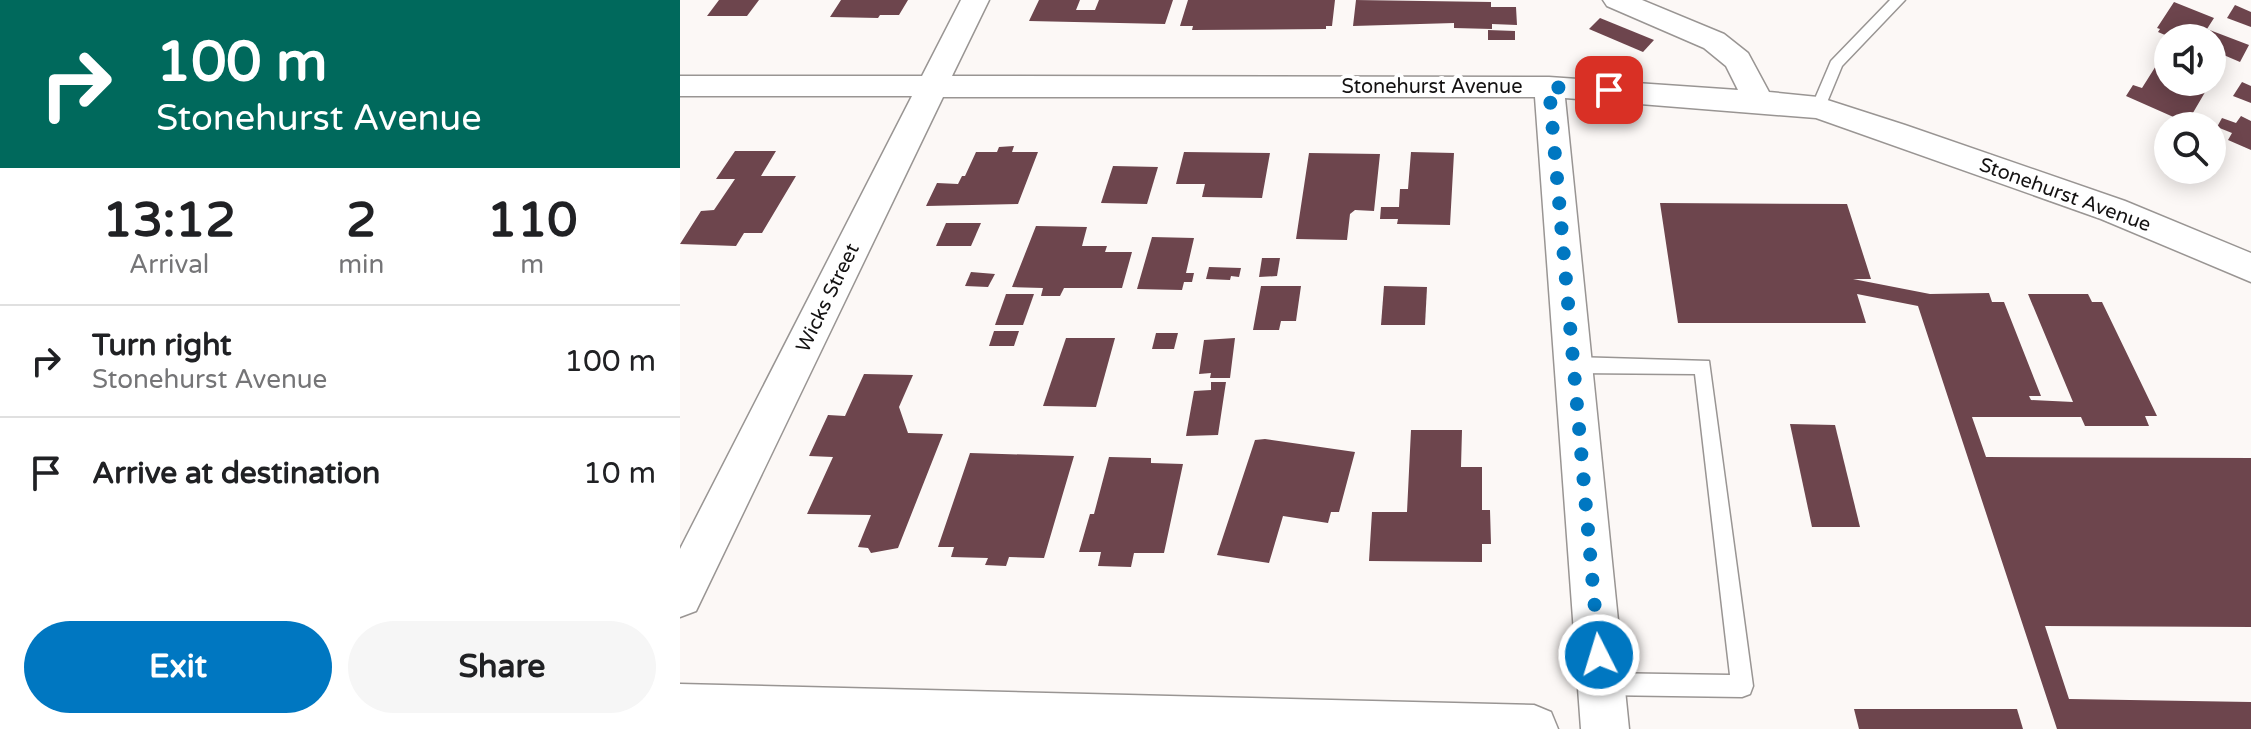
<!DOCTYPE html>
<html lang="en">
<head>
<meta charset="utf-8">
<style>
	body { margin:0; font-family:"Varela Round",sans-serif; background:#f6f6f6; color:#202124; height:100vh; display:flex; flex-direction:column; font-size:30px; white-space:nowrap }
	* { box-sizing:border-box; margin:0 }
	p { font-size:26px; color:#757577 }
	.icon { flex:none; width:44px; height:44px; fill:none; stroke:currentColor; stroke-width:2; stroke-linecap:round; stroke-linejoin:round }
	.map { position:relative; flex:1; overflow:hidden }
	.sheet { display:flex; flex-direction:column; background:#fff; width:680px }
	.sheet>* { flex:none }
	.banner { background:#00695c; color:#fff; overflow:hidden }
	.fabs { position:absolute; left:1474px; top:24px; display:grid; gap:16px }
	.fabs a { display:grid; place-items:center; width:72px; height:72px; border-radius:50%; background:#fff; box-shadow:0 4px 20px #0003; font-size:40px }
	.pin { position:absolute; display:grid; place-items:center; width:68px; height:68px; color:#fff; margin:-34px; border-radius:16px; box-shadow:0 4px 12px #0006 }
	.me { position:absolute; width:88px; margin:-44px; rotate:355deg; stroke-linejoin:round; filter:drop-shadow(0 0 6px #0008) }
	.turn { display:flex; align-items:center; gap:28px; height:168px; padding:0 24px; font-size:36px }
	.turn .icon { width:104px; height:104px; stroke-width:2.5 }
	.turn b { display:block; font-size:56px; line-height:68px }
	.eta { display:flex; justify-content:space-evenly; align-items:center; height:136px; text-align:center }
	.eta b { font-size:48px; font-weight:800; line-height:56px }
	.cta { display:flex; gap:16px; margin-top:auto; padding:16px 24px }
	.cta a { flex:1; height:92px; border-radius:48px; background:#0077c1; color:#fff; font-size:32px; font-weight:800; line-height:92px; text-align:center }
	.cta a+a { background:#f6f6f6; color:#202124 }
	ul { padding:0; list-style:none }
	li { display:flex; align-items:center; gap:24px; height:112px; padding:0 24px; border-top:2px solid #e0e0e0 }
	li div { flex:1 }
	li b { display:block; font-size:30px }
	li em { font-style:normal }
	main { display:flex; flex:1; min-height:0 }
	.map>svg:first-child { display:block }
	.building { fill:#6d454d }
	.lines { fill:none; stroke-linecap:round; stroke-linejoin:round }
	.lane-casing { stroke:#999593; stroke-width:3 }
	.street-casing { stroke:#999593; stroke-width:3 }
	.lane { fill:#fff; fill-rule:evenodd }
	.street { fill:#fff; fill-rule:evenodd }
	.route { stroke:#0077c1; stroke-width:14; stroke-dasharray:0 25.2 }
	.labels { text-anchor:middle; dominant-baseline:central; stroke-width:8; stroke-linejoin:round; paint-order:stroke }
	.street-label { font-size:20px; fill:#141212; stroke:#fff }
</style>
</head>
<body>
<main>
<section class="sheet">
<div class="banner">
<div class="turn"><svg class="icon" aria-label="right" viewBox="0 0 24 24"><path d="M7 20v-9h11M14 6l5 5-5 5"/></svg><div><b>100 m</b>Stonehurst Avenue</div></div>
</div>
<div class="eta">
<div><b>13:12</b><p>Arrival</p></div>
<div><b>2</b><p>min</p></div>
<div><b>110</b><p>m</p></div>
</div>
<ul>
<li><svg class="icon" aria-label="right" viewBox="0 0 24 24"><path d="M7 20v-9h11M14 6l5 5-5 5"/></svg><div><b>Turn right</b><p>Stonehurst Avenue</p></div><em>100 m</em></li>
<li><svg class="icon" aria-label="arrive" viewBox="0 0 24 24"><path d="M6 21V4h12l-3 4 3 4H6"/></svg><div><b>Arrive at destination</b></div><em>10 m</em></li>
</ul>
<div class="cta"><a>Exit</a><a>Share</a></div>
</section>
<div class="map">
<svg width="1571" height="729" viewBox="0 0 1571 729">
	<rect width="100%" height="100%" fill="#fcf8f6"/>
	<g class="building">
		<polygon points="39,0 79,0 67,16 27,16"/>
		<polygon points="161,0 228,0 219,15 200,15 198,18 150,17"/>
		<polygon points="359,0 400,0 396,10 415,10 419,0 493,0 485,24 349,21"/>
		<polygon points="508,0 655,0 652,26 646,26 646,29 512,30 513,26 500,26"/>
		<polygon points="676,0 811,2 811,7 836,7 837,25 812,24 812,29 774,28 774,23 673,26"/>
		<polygon points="1494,2 1534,18 1527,29 1569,45 1560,62 1532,50 1532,38 1492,38 1478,32 1480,29 1477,28"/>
		<polygon points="1555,5 1571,12 1571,27 1547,18"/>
		<polygon points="920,18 974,40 963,52 909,29"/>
		<polygon points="808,30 835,31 835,40 808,40"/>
		<polygon points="1488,47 1488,82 1531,82 1507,123 1446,96 1453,85 1462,88 1479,61 1474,60 1479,52 1484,55"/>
		<polygon points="1562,82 1571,86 1571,103 1553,96"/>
		<polygon points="1561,116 1571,121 1571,150 1548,140 1552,133 1537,127 1542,118 1556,123"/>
		<polygon points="334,146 332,152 358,152 338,204 246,206 257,183 278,184 282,176 285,176 296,152 317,152 319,147"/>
		<polygon points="55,151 96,151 81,176 116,176 82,233 64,233 56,246 0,244 21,211 34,210 55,179 36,179"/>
		<polygon points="504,152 590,153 582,198 522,197 525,184 496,184"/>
		<polygon points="731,152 774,153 770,225 717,224 718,219 700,219 701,207 719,207 720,189 728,189"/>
		<polygon points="629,153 700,154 694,211 675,210 670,214 667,240 616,239"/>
		<polygon points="433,166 478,167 467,204 421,203"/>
		<polygon points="980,203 1167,204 1191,279 1173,279 1250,294 1309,293 1312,302 1324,302 1361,396 1349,396 1351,400 1393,402 1348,294 1408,294 1412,302 1422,302 1477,416 1465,416 1469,426 1405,426 1401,417 1292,417 1306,457 1571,458 1571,627 1365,626 1389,699 1571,702 1571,729 1377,729 1238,306 1177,294 1186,323 998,323"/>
		<polygon points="266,223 301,223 291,246 256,246"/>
		<polygon points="356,226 407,227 402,246 427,246 425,252 452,252 442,288 384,288 380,296 361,296 363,288 332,287"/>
		<polygon points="472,237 514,238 506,273 514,273 512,282 504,282 502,290 457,289"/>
		<polygon points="582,258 600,258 597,276 579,277"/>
		<polygon points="529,267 561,268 559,277 551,276 550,280 526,279"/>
		<polygon points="291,272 315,274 308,287 285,286"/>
		<polygon points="581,286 621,286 616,321 601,321 599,330 573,330"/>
		<polygon points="704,286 747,287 745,325 701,325"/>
		<polygon points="326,294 354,294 343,325 315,325"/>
		<polygon points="314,331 339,331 334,346 309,346"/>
		<polygon points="476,333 498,333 494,349 472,349"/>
		<polygon points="386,338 435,338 416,407 363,406"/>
		<polygon points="555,338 550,378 530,378 531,373 519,374 524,340"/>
		<polygon points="184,374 233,375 219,407 228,433 263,434 218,548 191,553 188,548 178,547 191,515 127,514 153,457 129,456 148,415 165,416"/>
		<polygon points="531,382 546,382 538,435 506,436 514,391 531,390"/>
		<polygon points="1110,424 1155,425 1180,527 1132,527"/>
		<polygon points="731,430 782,430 781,467 802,467 802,510 810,510 811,544 802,544 802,562 689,561 692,512 727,512"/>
		<polygon points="585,439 675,452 659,512 651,512 648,523 603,516 589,563 537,555 575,440"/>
		<polygon points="290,453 394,456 364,558 329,557 326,566 305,565 308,558 271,557 274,547 258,547"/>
		<polygon points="429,457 471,458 471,463 503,464 484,553 454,553 451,567 418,566 421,552 399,552 410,514 414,514"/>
		<polygon points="1174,709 1337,709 1343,729 1179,729"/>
	</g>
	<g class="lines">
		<g class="lane-casing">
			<g id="lane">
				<polygon points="1210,0 1225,0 1162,66 1143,112 1133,112 1131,108 1151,61"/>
				<polygon points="893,357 1029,361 1073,686 1070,694 1062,697 921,695 913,692 910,684 913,676 921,673 1050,675 1015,374 893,373 887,370 884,365 887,360"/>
			</g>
		</g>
		<g class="street-casing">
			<g id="street">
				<polygon points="281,0 309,0 272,76 869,77 1058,90 1046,66 1024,48 927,6 923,0 962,0 1044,34 1068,53 1089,92 1138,97 1225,125 1445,201 1571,253 1571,282 1421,219 1136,118 885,98 949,729 901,729 855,97 263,97 16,611 0,617 0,549 232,96 0,96 0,76 242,76"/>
				<polygon points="0,684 854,705 871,712 878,729 0,729"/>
			</g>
		</g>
		<use href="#lane" class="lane"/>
		<use href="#street" class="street"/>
	</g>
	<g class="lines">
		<polyline class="route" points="919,655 869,87 929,90"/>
	</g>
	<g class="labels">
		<g class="street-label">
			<text x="752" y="87">Stonehurst Avenue</text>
			<text transform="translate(1385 195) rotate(20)">Stonehurst Avenue</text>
			<text transform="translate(148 298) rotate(-64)">Wicks Street</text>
		</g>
	</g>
</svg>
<div class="fabs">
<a><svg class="icon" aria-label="sound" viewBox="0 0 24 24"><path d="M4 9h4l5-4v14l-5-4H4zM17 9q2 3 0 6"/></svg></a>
<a><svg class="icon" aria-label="search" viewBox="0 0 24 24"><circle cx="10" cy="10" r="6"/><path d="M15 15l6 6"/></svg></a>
</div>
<div class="pin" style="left:929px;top:90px;background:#d93025"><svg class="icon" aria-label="arrive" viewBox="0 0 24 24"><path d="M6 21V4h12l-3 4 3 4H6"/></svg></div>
<svg class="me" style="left:919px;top:655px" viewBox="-20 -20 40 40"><circle r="17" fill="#0077c1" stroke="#fff" stroke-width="3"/><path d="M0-11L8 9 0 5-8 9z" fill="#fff"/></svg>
</div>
</main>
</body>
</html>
